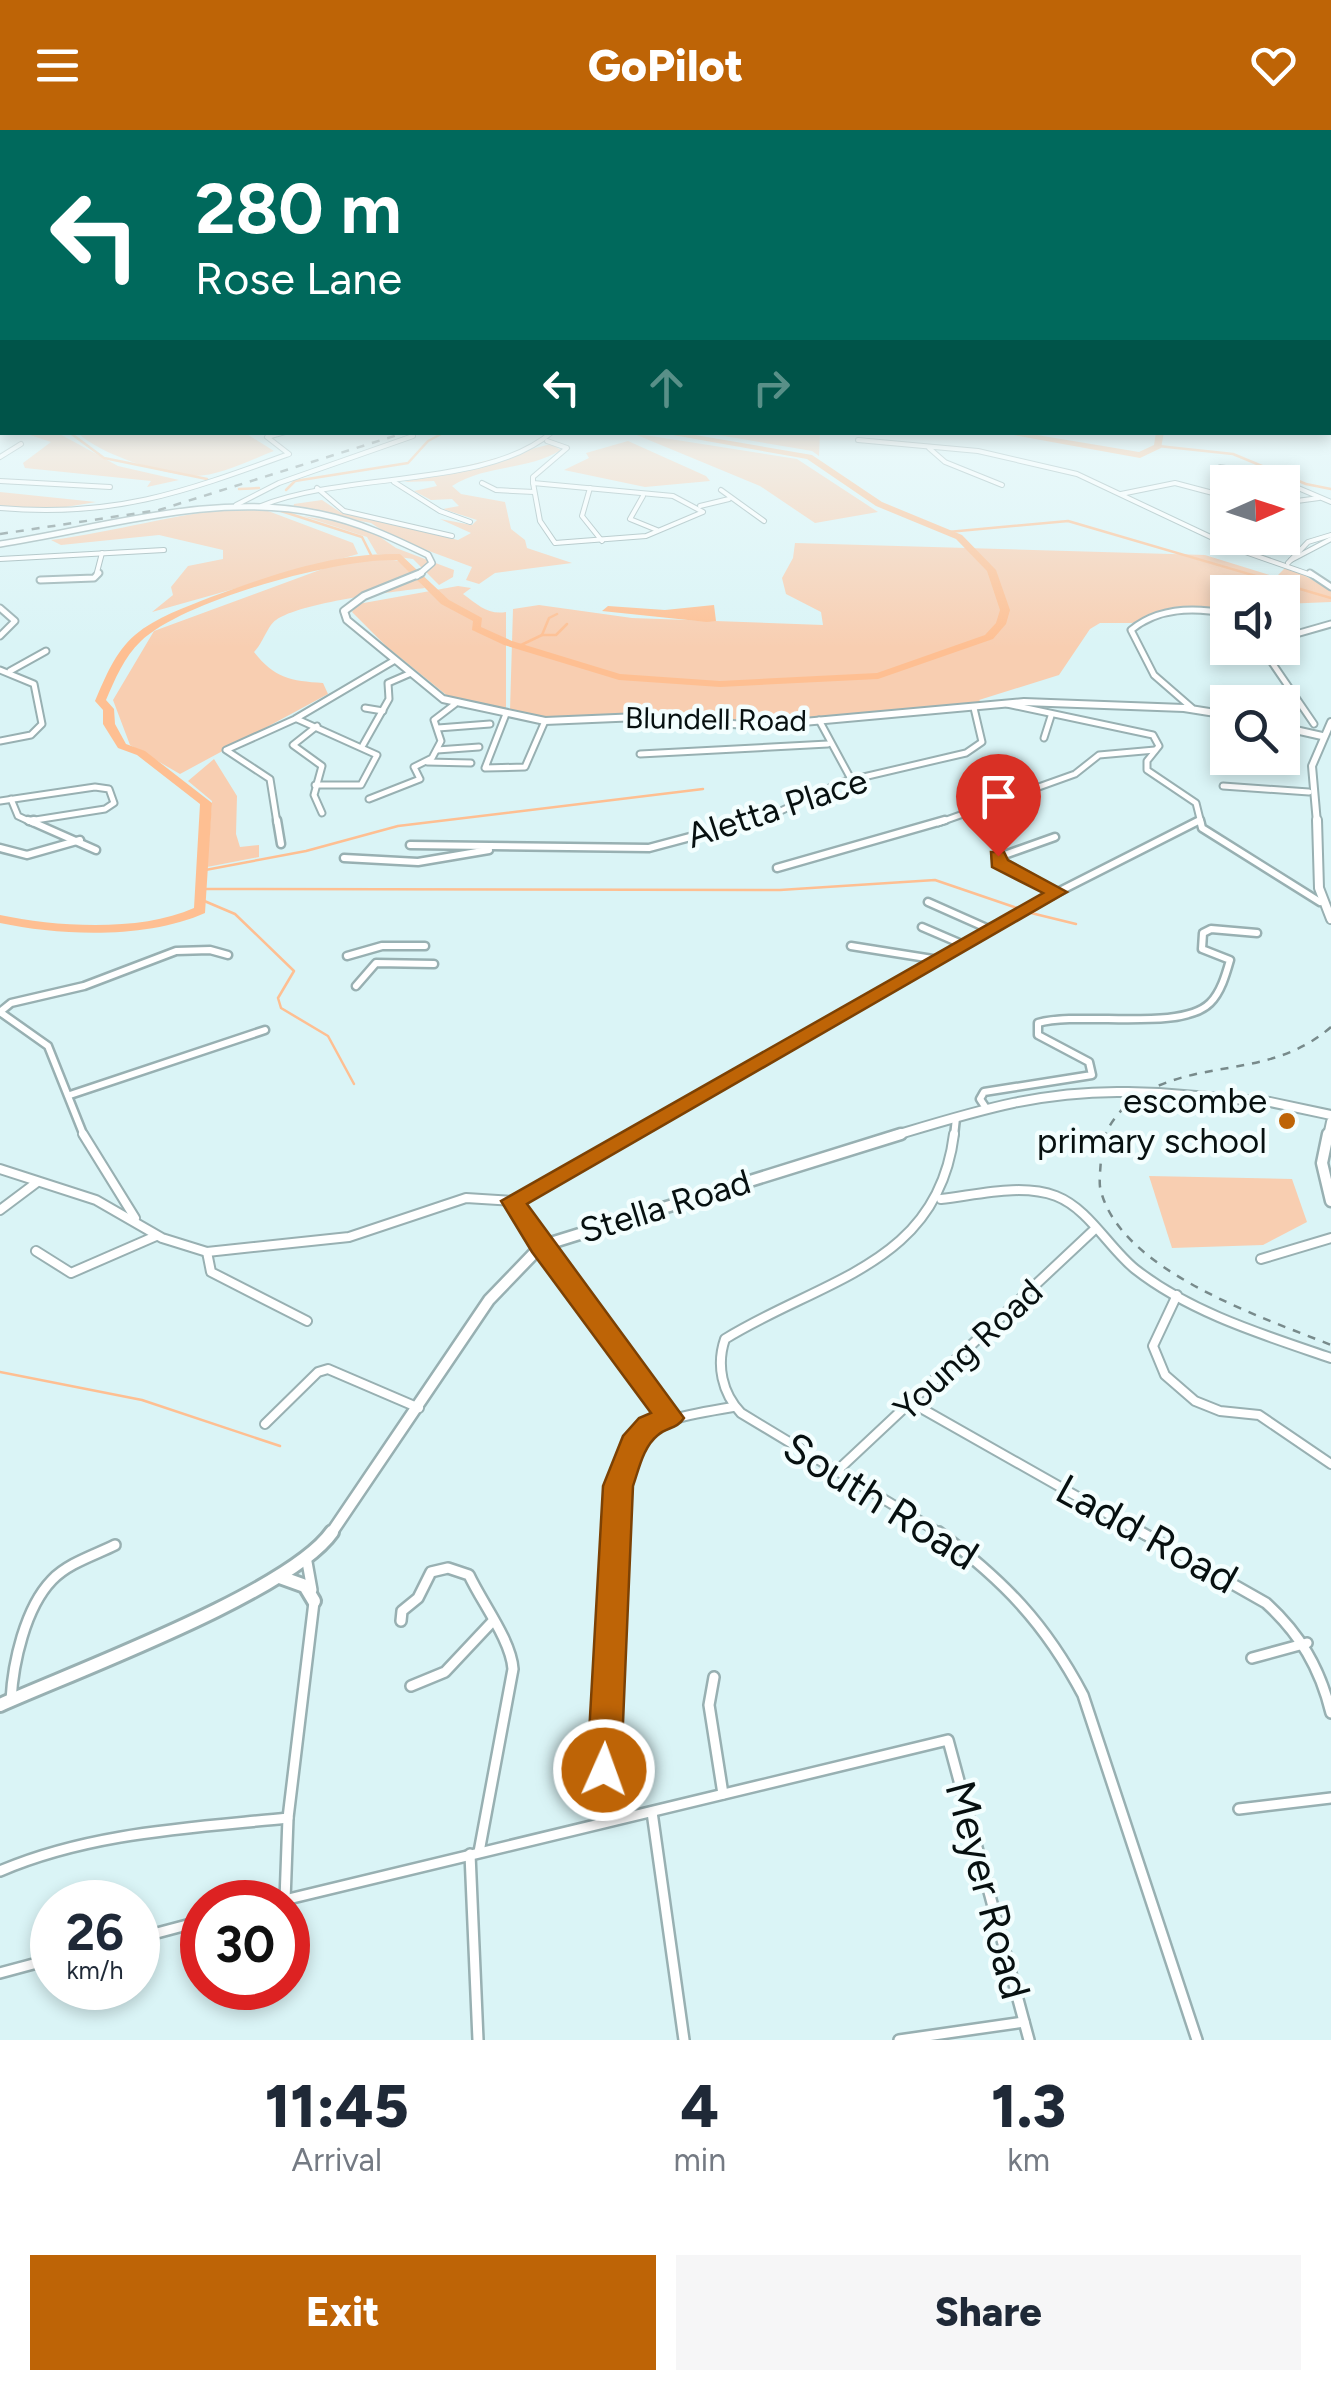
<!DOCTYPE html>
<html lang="en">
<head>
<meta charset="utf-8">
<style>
	body { margin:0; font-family:Figtree,sans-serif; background:#f6f6f7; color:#1f2937; height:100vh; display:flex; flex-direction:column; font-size:38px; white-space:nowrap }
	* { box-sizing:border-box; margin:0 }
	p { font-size:32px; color:#747a83 }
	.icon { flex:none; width:55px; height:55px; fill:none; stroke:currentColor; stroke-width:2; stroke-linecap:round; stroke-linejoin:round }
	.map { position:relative; height:1910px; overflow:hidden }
	.drawer { display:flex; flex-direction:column; background:#fff; flex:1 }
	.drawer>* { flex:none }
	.hud { position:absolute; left:0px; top:0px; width:1332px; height:305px; box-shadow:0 5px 15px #0003; background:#00695c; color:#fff; overflow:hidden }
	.needle { width:65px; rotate:87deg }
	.fabs { position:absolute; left:1210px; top:335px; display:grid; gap:20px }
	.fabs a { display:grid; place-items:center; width:90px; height:90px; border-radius:0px; background:#fff; box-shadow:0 5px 15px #0003; font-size:50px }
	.speed { position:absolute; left:30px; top:1750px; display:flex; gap:20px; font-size:50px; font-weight:700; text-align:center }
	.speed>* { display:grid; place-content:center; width:130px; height:130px; border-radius:50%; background:#fff; box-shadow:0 5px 15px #0003; line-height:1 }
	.speed small { font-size:25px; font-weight:400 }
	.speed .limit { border:15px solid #d22; background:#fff; color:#111 }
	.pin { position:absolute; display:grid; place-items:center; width:85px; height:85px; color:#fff; margin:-102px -42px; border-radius:50% 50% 50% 0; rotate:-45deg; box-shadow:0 0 10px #0007 }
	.pin .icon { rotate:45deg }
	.me { position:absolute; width:110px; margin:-55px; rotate:2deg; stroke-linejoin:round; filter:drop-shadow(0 0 8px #0008) }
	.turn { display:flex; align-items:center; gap:35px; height:210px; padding:0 30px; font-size:45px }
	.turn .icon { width:130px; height:130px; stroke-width:2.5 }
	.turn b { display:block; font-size:70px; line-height:85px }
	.lanes { display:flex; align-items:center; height:95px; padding:0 30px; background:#0003; justify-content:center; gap:50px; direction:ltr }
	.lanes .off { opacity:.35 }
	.eta { display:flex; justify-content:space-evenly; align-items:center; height:170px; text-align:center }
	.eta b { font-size:60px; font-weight:800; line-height:70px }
	.cta { display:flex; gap:20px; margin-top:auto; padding:20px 30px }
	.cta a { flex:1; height:115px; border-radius:0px; background:#be6406; color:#fff; font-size:40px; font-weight:800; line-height:115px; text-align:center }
	.cta a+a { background:#f6f6f7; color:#1f2937 }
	header { display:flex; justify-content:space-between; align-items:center; height:130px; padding:0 30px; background:#be6406; color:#fff; font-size:45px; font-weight:800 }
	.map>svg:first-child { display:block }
	.green { fill:#f8ceb1 }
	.water { fill:#febf92 }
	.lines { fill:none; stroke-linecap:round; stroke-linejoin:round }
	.stream { stroke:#febf92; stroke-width:2.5 }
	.river { fill:#febf92; fill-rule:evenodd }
	.street-far4-casing { stroke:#98b0b2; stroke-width:6 }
	.street-far3-casing { stroke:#98b0b2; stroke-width:9 }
	.street-far2-casing { stroke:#98b0b2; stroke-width:11 }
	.street-far1-casing { stroke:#98b0b2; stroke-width:12 }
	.street-casing { stroke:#98b0b2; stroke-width:14 }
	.secondary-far4-casing { stroke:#98b0b2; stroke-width:8 }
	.secondary-far3-casing { stroke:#98b0b2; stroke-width:10 }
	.secondary-far2-casing { stroke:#98b0b2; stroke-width:12 }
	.secondary-far1-casing { stroke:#98b0b2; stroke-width:15 }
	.secondary-casing { stroke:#98b0b2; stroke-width:18 }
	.street-far4 { stroke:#fff; stroke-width:4 }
	.street-far3 { stroke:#fff; stroke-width:5 }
	.street-far2 { stroke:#fff; stroke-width:6 }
	.street-far1 { stroke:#fff; stroke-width:8 }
	.street { stroke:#fff; stroke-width:9 }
	.secondary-far4 { stroke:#fff; stroke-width:5 }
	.secondary-far3 { stroke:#fff; stroke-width:6 }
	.secondary-far2 { stroke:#fff; stroke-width:8 }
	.secondary-far1 { stroke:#fff; stroke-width:10 }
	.secondary { stroke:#fff; stroke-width:12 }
	.rail { stroke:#788a8b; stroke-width:2.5; stroke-dasharray:8 8; stroke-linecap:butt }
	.secondary-bridge-casing { stroke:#98b0b2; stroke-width:12; stroke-linecap:butt }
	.secondary-bridge { stroke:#fff; stroke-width:8 }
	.route { fill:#be6406; stroke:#7c4104; stroke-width:2.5 }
	.poi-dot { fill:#be6406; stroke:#f3fefe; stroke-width:4 }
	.labels { text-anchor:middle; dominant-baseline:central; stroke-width:9; stroke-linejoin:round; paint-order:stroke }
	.far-street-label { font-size:30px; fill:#071010; stroke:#f3fefe }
	.street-label { font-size:35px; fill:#071010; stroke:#f3fefe }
	.poi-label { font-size:35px; fill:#071010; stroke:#f3fefe; text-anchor:end }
	.near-street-label { font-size:42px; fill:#071010; stroke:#f3fefe }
</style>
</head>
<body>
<header><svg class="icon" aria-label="menu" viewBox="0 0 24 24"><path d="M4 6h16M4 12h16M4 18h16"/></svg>GoPilot<svg class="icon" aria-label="heart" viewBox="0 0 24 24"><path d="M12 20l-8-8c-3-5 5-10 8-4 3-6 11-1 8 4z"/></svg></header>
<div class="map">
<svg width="1331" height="1910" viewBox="0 0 1331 1910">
	<rect width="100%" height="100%" fill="#daf4f6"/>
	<g class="green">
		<path d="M135,302L245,303L274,321C250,330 218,347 192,346C162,344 99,324 78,303Z"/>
		<polygon points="24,303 58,303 118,336 179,350 147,357 151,351 25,338 23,333 51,312"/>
		<polygon points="632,303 797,329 878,382 815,393 760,356"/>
		<polygon points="706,303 820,303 819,326 812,321"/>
		<polygon points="628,311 706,346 710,351 645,357 564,340 589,328 586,323"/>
		<path d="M551,314L561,320C527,341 486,334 452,356L461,364L505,372L511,399L525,410L527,418L572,433L495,443L479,454L466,450L472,437L394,408L371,393L293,378L294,374L322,370L340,382L458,410L471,403L440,389L472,395L477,390L443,379L459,376L452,369L431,370L414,361L437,356L434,351L404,352Z"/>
		<polygon points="0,362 96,372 48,380 0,376"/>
		<path d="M241,378L268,381L353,413L358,424L152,482L173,465L171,457L188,436L223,429V420L159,405L61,415L51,410C115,402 176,383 241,378Z"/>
		<polygon points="303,386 364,396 396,418 454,440 453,447 439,455 413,429 377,424 367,407"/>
		<polygon points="795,413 1205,425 1276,447 1287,436 1331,460 1331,472 1283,474 1282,462 1228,462 1227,476 1175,479 1132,493 1100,493 1090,499 1059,545 979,570 982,572 959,576 769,592 653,584 557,589 510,580 513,479 539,475 632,488 823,495 821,482 786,464 782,448 793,428"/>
		<path d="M381,428L400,431L425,458C391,462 302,472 276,490C268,495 263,513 254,522C274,548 291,551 323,553L328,564L180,644L130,615L113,570L154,501L336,434Z"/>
		<path d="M458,456L471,458L463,464C478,475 488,485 506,482V580L450,568L386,516L352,482L358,474Z"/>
		<polygon points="214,629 237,666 236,704 240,717 259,715 259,727 207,737 212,671 188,651"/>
		<polygon points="1149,1046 1292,1049 1307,1092 1263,1115 1172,1118"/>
	</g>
	<polygon class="water" points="714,475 716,491 707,492 602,481 608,476 665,480"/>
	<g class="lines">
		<g class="stream">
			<polyline points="69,302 104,328 207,349"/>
			<polyline points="1158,316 1233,324 1306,354 1331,359"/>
			<polyline points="239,359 259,358"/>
			<polyline points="286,360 295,351 408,333 428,311 445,302"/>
			<polyline points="281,381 362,407 372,427"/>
			<polyline points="948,402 1068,391 1331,468"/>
			<polyline points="542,505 549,488 557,484"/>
			<polyline points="519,516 542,505 556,505 567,494"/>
			<polyline points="200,741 306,721 398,696 703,659"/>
			<polyline points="204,759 780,760 935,750 1017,778"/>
			<polyline points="202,770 235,784 294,841 278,868 281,878 328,906 354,954"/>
			<polyline points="1031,783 1076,794"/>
			<polyline points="0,1242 142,1270 280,1316"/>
		</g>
		<g class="river">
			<path d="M656,302H678L812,325L882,372L962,405L996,440L1010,480L1006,494L993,509L878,549L720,557L619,550L504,515L472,500L473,491L441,474L397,430C338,428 184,470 141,511C124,527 115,549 106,570L114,579L115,594L126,614L145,621L212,673L205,783C147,809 61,806 0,793V785C56,797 141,802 194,778L200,674L137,625L118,618L103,594V580L95,571C105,548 115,522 135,505C156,487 186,477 211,467C271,445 335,422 400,424L449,470L482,488L481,497L512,511L620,544L720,551L877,543L985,505L996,493L1000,480L987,441L956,409L876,376L807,329Z"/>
			<polygon points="997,302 1019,302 1139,322 1154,315 1156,302 1164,302 1161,318 1140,328"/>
		</g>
		<g class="street-far4-casing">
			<g id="street-far4">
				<polyline points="858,310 978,321 1077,344 1234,418 1314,446"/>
				<polyline points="929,318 945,332 1002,355"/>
				<polyline points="0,327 21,314"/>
				<polyline points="1220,337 1270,346 1331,372"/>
				<polyline points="0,351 110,357"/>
				<polyline points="394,352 440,381 470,392"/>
				<polyline points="482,353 496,360 534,362"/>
				<polygon points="533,353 673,366 703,382 646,406 555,413 540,391"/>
				<polyline points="533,353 533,347 567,318 547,311"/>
				<polyline points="317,358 344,381 452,406"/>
				<polyline points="590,358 582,386 602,411"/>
				<polyline points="721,360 764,391"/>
				<polyline points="1121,364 1175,353 1228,367"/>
				<polyline points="643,366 630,389 657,400"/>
				<polyline points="1282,373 1319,368"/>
				<polyline points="236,375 279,353 413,306"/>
				<path d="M261,376C346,341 486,359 552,302"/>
				<polyline points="700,376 729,369"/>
				<path d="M0,378C114,388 184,362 289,324L267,307L285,302"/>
				<polyline points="0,429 164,420"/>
				<polyline points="1291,430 1331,409"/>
				<polyline points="1288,433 1308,412 1331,405"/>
				<polyline points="96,446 102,423"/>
			</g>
		</g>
		<g class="street-far3-casing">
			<g id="street-far3">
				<polyline points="1310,443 1331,457"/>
				<polyline points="40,450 94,448 99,443"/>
				<polyline points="0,478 15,491 0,506"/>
				<polyline points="1282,508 1331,494"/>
				<polyline points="1262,518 1314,594"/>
				<polyline points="0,540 34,554 42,594 31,605 0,611"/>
				<polyline points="10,541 46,521"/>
				<polyline points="1007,574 1153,605 1159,616 1147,631 1147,640 1196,673 1201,693"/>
				<polyline points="365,578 383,581"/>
				<path d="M1192,578L1154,545L1131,500C1159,477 1194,477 1228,484"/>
				<polyline points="506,584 485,638 525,637 545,591"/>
				<polyline points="297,589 377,625 361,655 315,655"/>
				<polyline points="819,590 851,649"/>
				<polyline points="317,596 293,615 322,636 314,665 322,683"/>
				<polyline points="438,598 490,594"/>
				<polyline points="1044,608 1051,586"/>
				<polyline points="363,615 389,569 388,553 411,543"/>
				<polyline points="437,620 479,617"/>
				<polyline points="640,624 828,614"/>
				<polyline points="427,632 471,633"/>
				<polyline points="1223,656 1309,662"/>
				<polyline points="11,669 18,686 33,693"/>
				<polyline points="369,669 420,649 414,637 432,628 441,611 434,590 455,574"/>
				<polyline points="0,671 95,657 109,659 114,673 105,679 29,691"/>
				<polyline points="277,693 270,649 226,620 295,589 395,530"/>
				<polyline points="745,693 770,686 842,652 966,623 982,612 974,578"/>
				<polyline points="938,693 1075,644 1099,625 1155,620"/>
			</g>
		</g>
		<g class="street-far2-casing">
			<g id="street-far2">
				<polyline points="28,690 96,720"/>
				<polyline points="277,690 281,714"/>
				<polyline points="1200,690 1202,698 1320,772"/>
				<polyline points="29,691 34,690"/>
				<polyline points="1055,707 996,728 1056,762"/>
				<polyline points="410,715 649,718 754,690"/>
				<polyline points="0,718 27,725 80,710"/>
				<polyline points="344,728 418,732 489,720"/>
				<polyline points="777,738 945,690"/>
				<polyline points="928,772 991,800"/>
				<polyline points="922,797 964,815"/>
				<polyline points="851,816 939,830"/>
				<polyline points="347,826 382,816 425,816"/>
				<polyline points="356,856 376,833 434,834"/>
				<polyline points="70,965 265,900"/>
				<path d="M986,978L980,969L984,962L1092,945L1089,932L1038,905V893C1081,881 1181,902 1210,873C1221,862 1226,844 1230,830L1202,819L1203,803L1211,799L1257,803"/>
				<polyline points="84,1006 48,916 0,882 11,873 84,856 176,821 210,820 228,825"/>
				<polyline points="628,1006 1058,762 1198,691"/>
				<polyline points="954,1006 956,988"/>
			</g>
		</g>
		<g class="street-far1-casing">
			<g id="street-far1">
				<polyline points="83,1004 135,1088"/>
				<polyline points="0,1039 96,1070 162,1108 207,1122 349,1107 466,1068 514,1071"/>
				<path d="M941,1069C977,1065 1021,1053 1056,1066C1089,1079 1108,1117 1135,1139C1191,1183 1264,1205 1331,1228"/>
				<polyline points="514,1071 632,1004"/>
				<polyline points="514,1071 541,1116 670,1287"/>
				<polyline points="0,1080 36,1053"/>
				<polyline points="36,1121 71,1143 156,1106"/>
				<polyline points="207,1122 211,1142 307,1191"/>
				<polyline points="1261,1129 1331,1108"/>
				<polyline points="1177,1165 1153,1216 1165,1245 1195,1271 1220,1281 1259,1285 1331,1334"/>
				<polyline points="912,1273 1145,1405"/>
				<polyline points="265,1294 318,1242 328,1239 419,1278"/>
				<polyline points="838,1340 1096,1098"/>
				<path d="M614,1405C627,1301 629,1294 733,1277"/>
				<path d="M943,1405L741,1283C722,1263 716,1235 725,1209C822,1149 938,1135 954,1004"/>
			</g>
		</g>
		<g class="street-casing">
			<g id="street">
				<path d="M939,1402C1004,1451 1045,1493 1083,1565L1197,1910"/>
				<path d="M1141,1402L1266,1473C1300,1504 1320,1538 1331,1583"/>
				<polyline points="307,1432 312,1460"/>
				<path d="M401,1491L402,1481L418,1468L431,1442L448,1438L469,1445C482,1473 511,1510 513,1539L479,1722"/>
				<polyline points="1252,1528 1307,1513"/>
				<polyline points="714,1547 709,1575 723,1664"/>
				<polyline points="411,1556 445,1542 492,1492"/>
				<path d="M11,1570C13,1533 25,1478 52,1450C68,1433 95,1425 115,1415"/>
				<polyline points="1239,1679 1331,1668"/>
				<polyline points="652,1682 684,1910"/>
				<polyline points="600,1693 614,1402"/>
				<polyline points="470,1724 478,1910"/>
				<path d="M0,1741C91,1702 191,1698 288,1688"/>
				<polyline points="285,1770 288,1688 314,1472"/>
				<polyline points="276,1772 948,1610 1029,1910"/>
				<polyline points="138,1808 202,1791"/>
				<polyline points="0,1843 52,1829"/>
				<polyline points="899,1910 1024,1892"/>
			</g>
		</g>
		<g class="secondary-far4-casing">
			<path id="secondary-far4" d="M0,414C103,398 216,361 320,384C359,392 393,408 428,425L432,433L417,446"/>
		</g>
		<g class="secondary-far3-casing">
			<g id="secondary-far3">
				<polyline points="421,443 364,466 344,481 347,490 443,569 545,591 639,587 759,596 1024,572 1184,578 1228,585"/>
				<polyline points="1282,597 1322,606"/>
				<polyline points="1317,693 1312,636 1331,592"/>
			</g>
		</g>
		<g class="secondary-far2-casing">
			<g id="secondary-far2">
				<polyline points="1317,690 1319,758 1331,789"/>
				<polyline points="1159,963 1270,972 1331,985"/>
				<path d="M893,1006C976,981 1041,960 1128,962"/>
				<polyline points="1328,1006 1331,992"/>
			</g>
		</g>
		<g class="secondary-far1-casing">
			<g id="secondary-far1">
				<polyline points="1328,1004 1322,1033 1331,1071"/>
				<polyline points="330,1405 489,1170 541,1116 901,1004"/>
			</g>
		</g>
		<g class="secondary-casing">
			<g id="secondary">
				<polyline points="280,1447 305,1456 314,1471"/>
				<path d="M0,1575C76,1541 290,1462 332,1402"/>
			</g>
		</g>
		<use href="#street-far4" class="street-far4"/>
		<use href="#street-far3" class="street-far3"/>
		<use href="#street-far2" class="street-far2"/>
		<use href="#street-far1" class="street-far1"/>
		<use href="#street" class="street"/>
		<use href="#secondary-far4" class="secondary-far4"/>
		<use href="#secondary-far3" class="secondary-far3"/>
		<use href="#secondary-far2" class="secondary-far2"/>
		<use href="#secondary-far1" class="secondary-far1"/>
		<use href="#secondary" class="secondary"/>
		<g class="rail">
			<polyline points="0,404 159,380 407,302"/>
			<path d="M1331,897C1273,947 1209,929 1147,961C1123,974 1101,998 1101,1026C1101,1035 1099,1047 1100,1057C1117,1140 1262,1187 1331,1215"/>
		</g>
		<g class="secondary-bridge-casing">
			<polyline id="secondary-bridge" points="1128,962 1159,963"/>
		</g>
		<use href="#secondary-bridge" class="secondary-bridge"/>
	</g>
	<linearGradient id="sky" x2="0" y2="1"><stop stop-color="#b1b8c6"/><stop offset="0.48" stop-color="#eefafb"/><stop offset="1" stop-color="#eefafb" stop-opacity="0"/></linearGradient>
	<rect width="1331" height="518" fill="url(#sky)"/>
	<path class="route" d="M991,722H1004L1008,730L1067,762L527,1074L684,1288C677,1299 667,1297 658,1305C643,1317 639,1339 633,1356L621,1640L616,1651L604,1655L592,1651L587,1640L603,1356L623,1306L639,1288L651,1283L532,1122L501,1071L1043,763L992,737Z"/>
	<circle class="poi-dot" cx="1287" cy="991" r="10"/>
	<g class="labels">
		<g class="far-street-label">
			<text transform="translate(716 589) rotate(1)">Blundell Road</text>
		</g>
		<g class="street-label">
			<text transform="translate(777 678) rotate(-18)">Aletta Place</text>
			<text transform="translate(665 1076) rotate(-17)">Stella Road</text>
			<text transform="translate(968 1220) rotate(-43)">Young Road</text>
		</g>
		<g class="poi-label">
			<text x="1267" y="971">escombe<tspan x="1267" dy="40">primary school</tspan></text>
		</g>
		<g class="near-street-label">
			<text transform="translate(881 1371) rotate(32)">South Road</text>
			<text transform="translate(1147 1404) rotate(29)">Ladd Road</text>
			<text transform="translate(988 1760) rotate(75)">Meyer Road</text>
		</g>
	</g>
</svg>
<div class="fabs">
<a><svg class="needle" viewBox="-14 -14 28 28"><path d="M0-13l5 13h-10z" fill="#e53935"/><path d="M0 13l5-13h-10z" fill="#747a83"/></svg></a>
<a><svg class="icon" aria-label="sound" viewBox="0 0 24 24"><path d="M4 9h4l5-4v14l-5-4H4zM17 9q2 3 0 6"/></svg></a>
<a><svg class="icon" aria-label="search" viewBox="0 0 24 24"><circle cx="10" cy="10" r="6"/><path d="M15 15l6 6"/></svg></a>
</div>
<div class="speed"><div>26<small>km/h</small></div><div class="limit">30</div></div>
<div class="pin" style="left:998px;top:726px;background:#d93025"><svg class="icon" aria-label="arrive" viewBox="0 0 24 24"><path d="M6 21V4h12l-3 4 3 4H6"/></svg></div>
<svg class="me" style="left:604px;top:1640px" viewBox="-20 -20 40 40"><circle r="17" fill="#be6406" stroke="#fff" stroke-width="3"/><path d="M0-11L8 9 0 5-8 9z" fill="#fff"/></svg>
<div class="hud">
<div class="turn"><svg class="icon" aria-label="left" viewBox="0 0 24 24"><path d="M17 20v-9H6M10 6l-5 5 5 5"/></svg><div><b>280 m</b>Rose Lane</div></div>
<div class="lanes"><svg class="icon" aria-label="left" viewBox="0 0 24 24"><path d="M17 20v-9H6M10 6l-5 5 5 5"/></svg><svg class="icon off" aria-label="ahead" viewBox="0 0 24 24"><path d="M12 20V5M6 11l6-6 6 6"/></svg><svg class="icon off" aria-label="right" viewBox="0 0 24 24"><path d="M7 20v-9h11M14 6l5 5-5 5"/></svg></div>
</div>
</div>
<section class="drawer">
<div class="eta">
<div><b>11:45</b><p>Arrival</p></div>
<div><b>4</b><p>min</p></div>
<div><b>1.3</b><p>km</p></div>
</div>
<div class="cta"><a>Exit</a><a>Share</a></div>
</section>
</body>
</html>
